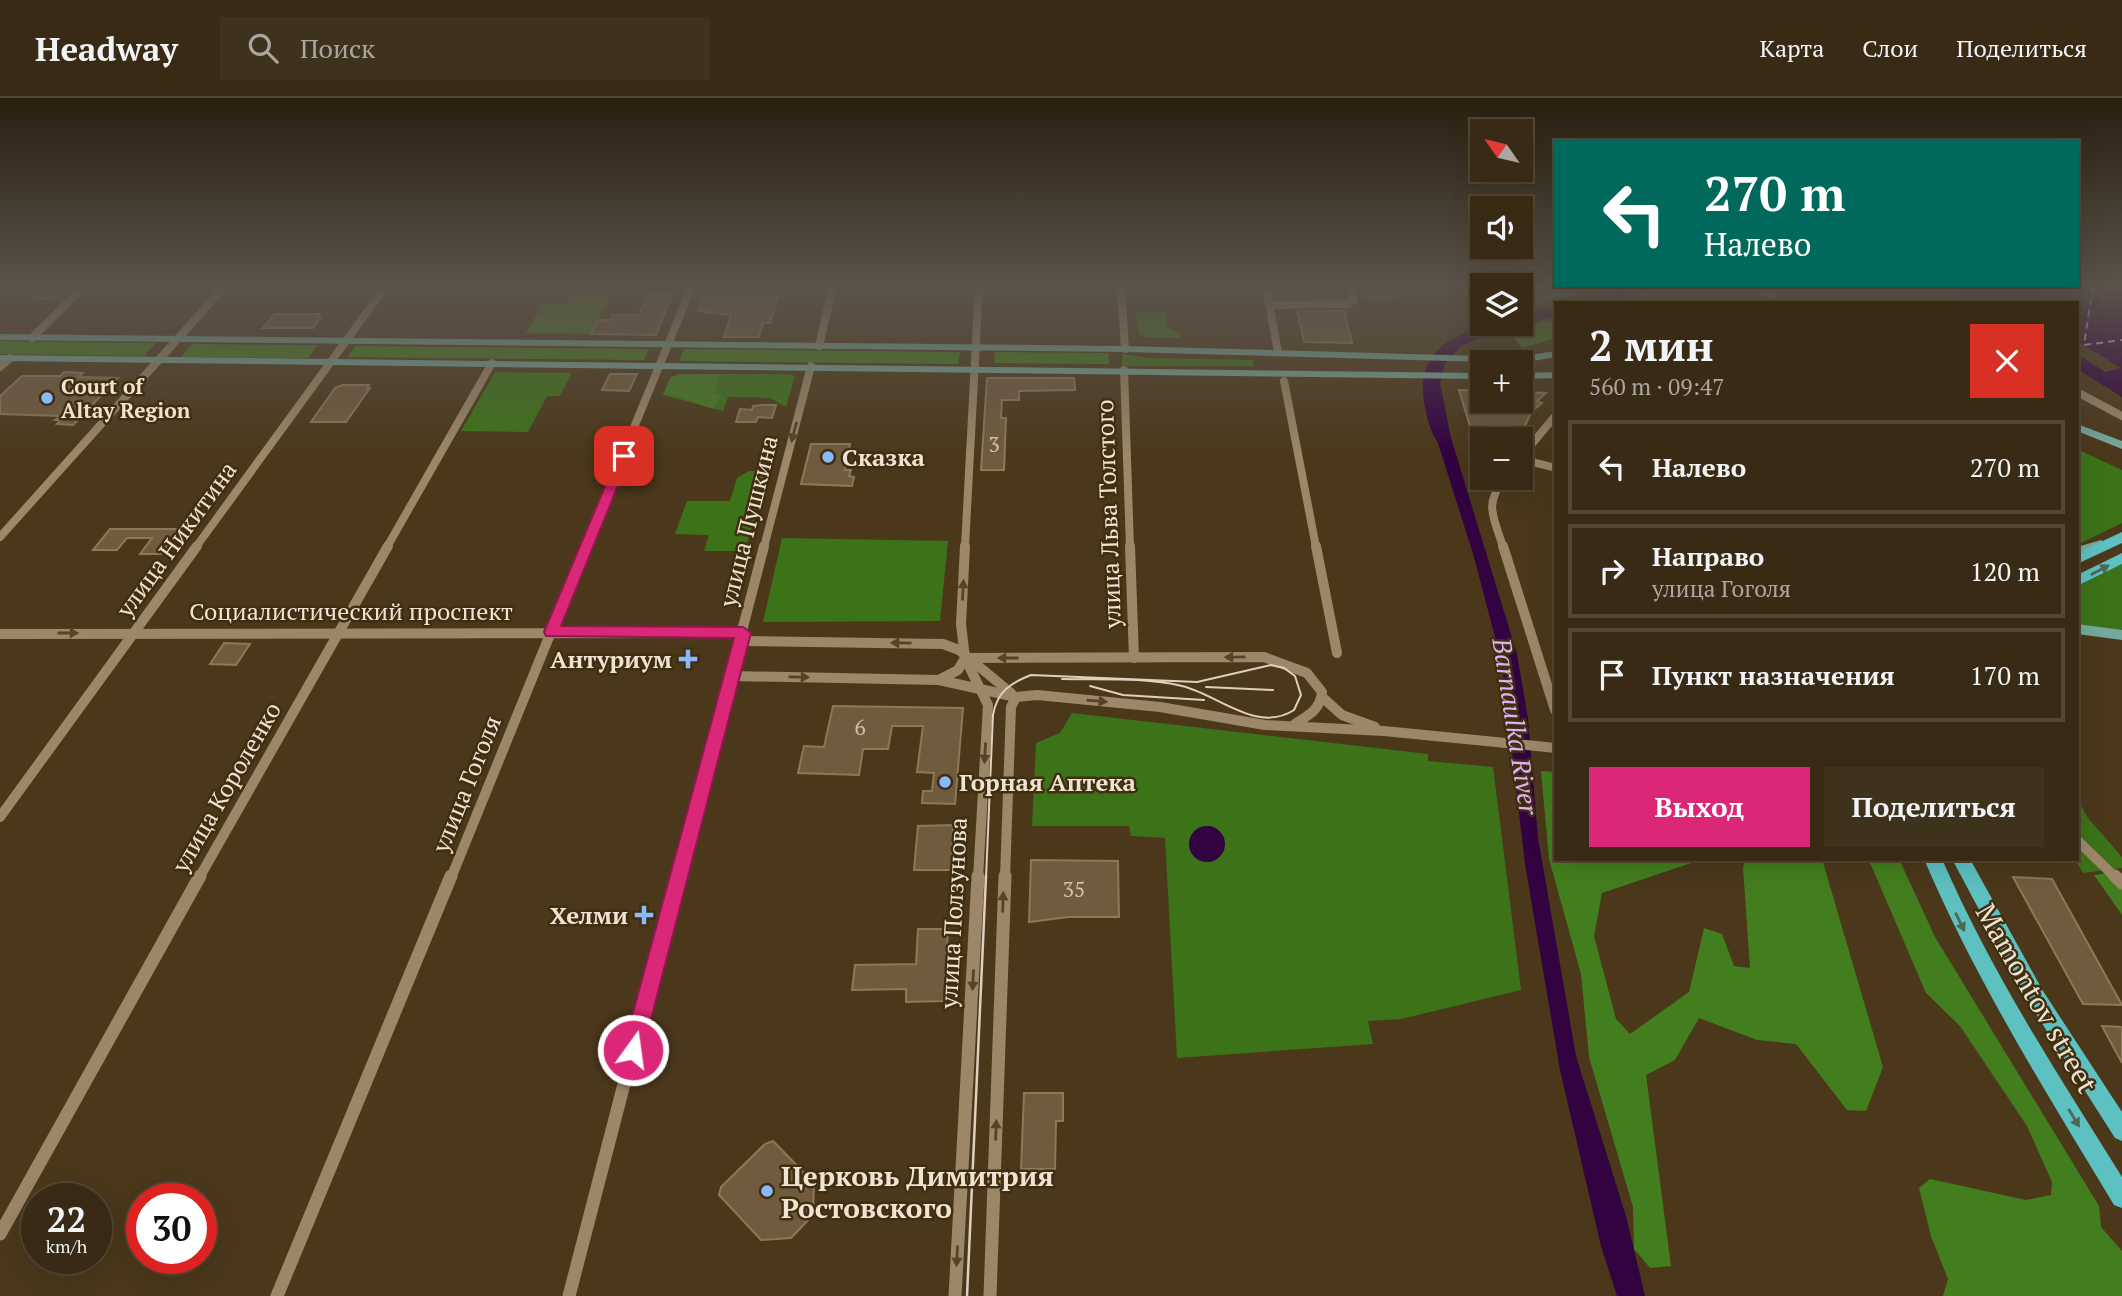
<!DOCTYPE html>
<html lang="ru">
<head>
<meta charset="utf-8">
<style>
	body { margin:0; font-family:"PT Serif",serif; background:#3f321d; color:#f1f3f6; height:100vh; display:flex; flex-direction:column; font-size:26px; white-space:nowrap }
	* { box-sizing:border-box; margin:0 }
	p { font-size:23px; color:#aba7a0 }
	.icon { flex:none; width:38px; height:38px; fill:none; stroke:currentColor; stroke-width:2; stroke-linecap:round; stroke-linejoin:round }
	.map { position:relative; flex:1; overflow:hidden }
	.drawer { position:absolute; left:1554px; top:203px; width:525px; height:560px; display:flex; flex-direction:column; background:#382a14; border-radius:0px; box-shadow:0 7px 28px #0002,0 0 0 2px #524634 }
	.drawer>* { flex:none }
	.hud { position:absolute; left:1554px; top:42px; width:525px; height:147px; border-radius:0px; box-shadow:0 7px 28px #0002,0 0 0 2px #524634; background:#00695c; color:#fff; overflow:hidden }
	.needle { width:46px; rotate:304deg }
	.buttons { position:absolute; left:1470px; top:21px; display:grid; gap:14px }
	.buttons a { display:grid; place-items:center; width:63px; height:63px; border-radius:0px; background:#382a14; box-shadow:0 7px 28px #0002,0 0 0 2px #524634; font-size:35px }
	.speed { position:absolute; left:21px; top:1085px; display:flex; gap:14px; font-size:35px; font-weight:700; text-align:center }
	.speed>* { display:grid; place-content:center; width:91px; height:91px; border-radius:50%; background:#382a14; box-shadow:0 7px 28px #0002,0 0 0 2px #524634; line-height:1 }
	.speed small { font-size:18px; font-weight:400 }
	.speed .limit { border:10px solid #d22; background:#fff; color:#111 }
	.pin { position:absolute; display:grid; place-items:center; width:60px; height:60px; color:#fff; margin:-30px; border-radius:14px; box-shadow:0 4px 10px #0006 }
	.me { position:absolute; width:77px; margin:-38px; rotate:14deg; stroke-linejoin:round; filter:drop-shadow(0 0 5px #0008) }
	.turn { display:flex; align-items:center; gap:24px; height:147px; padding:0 35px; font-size:32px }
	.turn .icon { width:91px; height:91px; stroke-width:2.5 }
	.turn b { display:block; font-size:49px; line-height:60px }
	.round { display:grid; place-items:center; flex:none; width:74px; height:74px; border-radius:0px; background:#3f321d }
	.overview { display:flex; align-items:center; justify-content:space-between; height:119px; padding:0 35px }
	h1 { font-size:42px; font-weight:700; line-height:52px }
	.primary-button { display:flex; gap:14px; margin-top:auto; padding:14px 35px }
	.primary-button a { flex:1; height:80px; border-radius:0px; background:#db2777; color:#fff; font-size:28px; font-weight:700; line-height:80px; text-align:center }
	.primary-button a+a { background:#3f321d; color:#f1f3f6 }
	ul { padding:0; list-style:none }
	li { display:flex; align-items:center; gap:21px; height:94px; margin:0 14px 10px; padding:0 21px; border:4px solid #524634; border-radius:0px }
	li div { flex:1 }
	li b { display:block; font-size:26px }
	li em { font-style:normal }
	header { display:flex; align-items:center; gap:42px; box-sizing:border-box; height:98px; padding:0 35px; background:#382a14; border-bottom:2px solid #524634 }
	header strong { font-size:33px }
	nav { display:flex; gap:38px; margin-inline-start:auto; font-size:24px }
	.search { width:490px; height:63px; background:#3f321d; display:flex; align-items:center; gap:18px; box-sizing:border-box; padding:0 24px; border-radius:0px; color:#aba7a0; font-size:26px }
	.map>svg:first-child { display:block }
	.green { fill:#3c7318 }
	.forest { fill:#437e1e }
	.water { fill:#320241 }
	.pier { fill:#4b381b }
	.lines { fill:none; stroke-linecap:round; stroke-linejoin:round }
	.ferry { stroke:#dfb1f2; stroke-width:2; stroke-dasharray:7 5; stroke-linecap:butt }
	.building { fill:#705b3e; stroke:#8d7859; stroke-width:2 }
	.minor-far2 { stroke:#9c8768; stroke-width:8 }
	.minor-far1 { stroke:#9c8768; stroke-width:10 }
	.minor { stroke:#9c8768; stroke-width:13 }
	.major { fill:#76a99d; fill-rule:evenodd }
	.highway { fill:#5dc0c1; fill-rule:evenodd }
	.tram-far1 { stroke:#ddd0bd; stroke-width:2 }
	.tram { stroke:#ddd0bd; stroke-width:2.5 }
	.oneway { fill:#574427 }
	.oneway2 { fill:#4c6857 }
	.route { fill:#db2777; stroke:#8e194d; stroke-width:2 }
	.poi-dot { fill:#89bafc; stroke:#402e11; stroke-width:2.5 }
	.labels { text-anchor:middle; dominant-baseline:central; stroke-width:5; stroke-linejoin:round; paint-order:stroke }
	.far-poi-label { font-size:21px; font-weight:bold; fill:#efe3d2; stroke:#402e11; text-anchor:start }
	.number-label { font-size:21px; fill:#cfc1ad }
	.poi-label { font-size:24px; font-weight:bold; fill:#efe3d2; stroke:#402e11; text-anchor:start }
	.street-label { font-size:24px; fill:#efe3d2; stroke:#402e11 }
	.water-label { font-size:26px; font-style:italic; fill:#dfb1f2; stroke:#402e11 }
	.near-street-label { font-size:28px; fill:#efe3d2; stroke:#402e11 }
	.near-poi-label { font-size:28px; font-weight:bold; fill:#efe3d2; stroke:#402e11; text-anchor:start }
</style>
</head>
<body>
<header>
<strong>Headway</strong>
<div class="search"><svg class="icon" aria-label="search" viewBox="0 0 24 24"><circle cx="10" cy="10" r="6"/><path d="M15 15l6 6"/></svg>Поиск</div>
<nav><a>Карта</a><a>Слои</a><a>Поделиться</a></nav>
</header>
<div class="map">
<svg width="2122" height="1198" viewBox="0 0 2122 1198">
	<rect width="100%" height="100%" fill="#4b381b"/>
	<g class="green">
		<polygon points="1136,214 1167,214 1167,228 1179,235 1180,240 1145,239 1138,236"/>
		<polygon points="1122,256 1149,260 1253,262 1254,268 1122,268"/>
		<polygon points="495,274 572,275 560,298 547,298 528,334 461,333"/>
		<polygon points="679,276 790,276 795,278 786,309 770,300 728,299 723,313 663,297 670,280"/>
		<polygon points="2077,351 2122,372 2122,425 2077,447"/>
		<polygon points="749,373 767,373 745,453 704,453 709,437 675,436 687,403 730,403 737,380"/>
		<polygon points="782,440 948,443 940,523 763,524"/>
		<polygon points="2122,466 2122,533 2077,527 2077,488"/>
		<polygon points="1072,615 1428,656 1428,663 1493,669 1521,892 1401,921 1368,923 1373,946 1177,960 1165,740 1131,738 1129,728 1032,728 1036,645 1060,635"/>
		<polygon points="2077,701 2088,720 2122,759 2122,770 2083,775 2075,761 2077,761"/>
	</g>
	<g class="forest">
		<polygon points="1578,188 1622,188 1565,199 1521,213 1521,199 1564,194"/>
		<polygon points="574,194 612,194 591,236 526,235 543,206 566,206"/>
		<polygon points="1556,221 1556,240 1522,250 1508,232"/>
		<polygon points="0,243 156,245 144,258 0,256"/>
		<polygon points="192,246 318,247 308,260 181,259"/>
		<polygon points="356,248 649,251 644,262 347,259"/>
		<polygon points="684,251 960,254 958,266 679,263"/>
		<polygon points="995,254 1108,255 1109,266 994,265"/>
		<path d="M679,276H721L714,296H721L714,311C696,306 680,297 663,297L670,280Z"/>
		<polygon points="1541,673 1556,674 1556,761 1703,761 1602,795 1594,838 1616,921 1630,936 1689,894 1704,830 1722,836 1734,868 1750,870 1743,770 1745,761 1822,761 1883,969 1866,1013 1847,1012 1796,946 1757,942 1699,920 1675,962 1646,977 1671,1168 1650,1170 1634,1151 1633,1109 1589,959 1581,876 1549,761"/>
		<polygon points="1865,761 1899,761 1935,839 2099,1108 2101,1129 2122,1153 2122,1198 1943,1198 1948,1181 1931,1138 1919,1090 1930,1081 2026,1102 2051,1097 2052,1084 2027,1028 1960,928 1926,895 1871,767"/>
		<polygon points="2110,775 2122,788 2122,817 2094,777"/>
	</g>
	<g class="water">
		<polygon points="1629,188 1662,188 1605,205 1568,205"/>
		<polygon points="1942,188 2122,188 2122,299 2077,271 2077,205 1969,205"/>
		<path d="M1556,208V218L1488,236L1461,248L1445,266L1440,285L1451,340L1517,556L1528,620L1538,740L1576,958L1626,1118L1645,1198H1617L1601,1148L1560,972L1525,766L1501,562L1474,459L1438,345C1429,331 1427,320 1424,304C1414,244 1471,226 1521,226V216Z"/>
		<circle cx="1207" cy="746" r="18"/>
	</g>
	<polygon class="pier" points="2077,243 2121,270 2105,274 2077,256"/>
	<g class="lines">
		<polyline class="ferry" points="2093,188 2084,247 2122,242"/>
	</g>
	<g class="building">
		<polygon points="49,188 66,188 52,201 35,201"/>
		<polygon points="1363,188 1394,190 1397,199 1366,199"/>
		<polygon points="708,189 781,189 770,225 763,225 759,239 724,239 731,217 698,213"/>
		<polygon points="648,197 672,197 656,237 591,236 598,222 611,222 613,217 639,217"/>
		<polygon points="1297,213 1344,213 1352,245 1304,244"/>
		<polygon points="275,216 319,216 317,219 321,219 313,230 263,230"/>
		<polygon points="64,274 83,275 79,279 118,280 73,327 57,326 61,322 55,322 60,318 0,316 0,298 22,278 60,278"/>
		<polygon points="610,276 637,276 629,293 602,292"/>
		<polygon points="987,280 1074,280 1075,292 1019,293 1019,302 1002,302 1001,320 1006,320 1004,372 981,372"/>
		<polygon points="342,287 369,287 367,290 370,290 346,324 311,324 335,290"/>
		<polygon points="1459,292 1482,293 1482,303 1521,303 1521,294 1546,295 1537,303 1542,305 1532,313 1525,328 1504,335 1497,341 1486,340 1476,348"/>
		<polygon points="762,307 776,307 772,320 758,319 756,324 736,324 740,311 752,312 753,308"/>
		<polygon points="811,346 850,346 845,372 851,372 849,378 854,379 852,388 801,386"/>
		<polygon points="110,431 180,431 161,456 140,456 152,440 127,440 117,452 93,452"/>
		<polygon points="224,545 250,546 236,567 210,566"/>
		<polygon points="833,608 963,610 955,706 922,705 923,693 932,693 934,675 917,674 923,628 892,628 888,651 863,651 859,677 798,675 804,648 824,649"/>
		<polygon points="953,727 951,772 914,772 918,728"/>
		<polygon points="1031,762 1118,763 1119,819 1068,819 1029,824"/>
		<polygon points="2013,779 2052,781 2122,907 2083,906"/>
		<polygon points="918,831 948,831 944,903 906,904 906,891 852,892 855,867 916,866"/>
		<polygon points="2102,928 2122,929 2122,965"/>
		<polygon points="1024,995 1063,995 1063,1023 1056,1023 1055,1071 1021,1071"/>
		<polygon points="773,1043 814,1085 813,1117 791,1140 761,1142 719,1097 721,1089 765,1046"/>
	</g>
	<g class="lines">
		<g class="minor-far2">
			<polyline points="1121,188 1125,251"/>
			<polyline points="1266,188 1278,254"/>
			<polyline points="1760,188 1772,198 1773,205"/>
			<polyline points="1269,207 1347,206 1354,202 1350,188"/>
			<polyline points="32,240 84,188"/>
			<polyline points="819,248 833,188"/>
			<polyline points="0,269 10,260"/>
			<polyline points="1124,272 1130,449"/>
			<polyline points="1284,283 1316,449"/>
			<polyline points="2077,294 2122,318"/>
			<polyline points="1521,359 1556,317"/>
			<polyline points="1521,361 1556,370"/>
			<polyline points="0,439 225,188"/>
			<polyline points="196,449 386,188"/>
			<polyline points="387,449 492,265"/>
			<polyline points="585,449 692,188"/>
			<polyline points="764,449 811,268"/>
			<polyline points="965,449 979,188"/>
			<path d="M1503,449C1494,419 1483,407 1505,380"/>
		</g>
		<g class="minor-far1">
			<polyline points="965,448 961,526 965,560 988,607 978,780"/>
			<polyline points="1130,448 1134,560"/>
			<polyline points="1316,448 1337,555"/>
			<polyline points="1503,448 1555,612"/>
			<polyline points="0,536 743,535"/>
			<polyline points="741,543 943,546 959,552 1011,595"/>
			<path d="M965,560L1264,559L1307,575L1322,594C1320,612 1309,617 1295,626"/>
			<polyline points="731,578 939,582 1016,599 1037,597 1160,609 1265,627 1384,633 1556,650"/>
			<polyline points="939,582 958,572 965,560"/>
			<polyline points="1322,599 1342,617 1375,629"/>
			<polyline points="0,719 197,448"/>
			<polyline points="2077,742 2116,780"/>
			<polyline points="199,780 388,448"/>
			<polyline points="451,780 586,448"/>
			<polyline points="678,780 764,448"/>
			<polyline points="1005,780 1011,609 1016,599"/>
		</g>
		<g class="minor">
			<polyline points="2115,778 2122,785"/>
			<polyline points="0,1136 200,778"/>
			<polyline points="277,1198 451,778"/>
			<polyline points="569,1198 678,778"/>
			<polyline points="955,1198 978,778"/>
			<polyline points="990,1198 1005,778"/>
		</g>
		<g class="major">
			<polygon points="0,236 1125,248 1518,259 1556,253 1556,259 1521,265 1125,254 0,242"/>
			<polygon points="0,257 1482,275 1482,281 0,263"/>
			<polygon points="1556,274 1556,280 1521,281 1521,275"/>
			<polygon points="2077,326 2122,343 2122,351 2077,333"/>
			<polygon points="2101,442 2107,446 2105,449 2077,458 2077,449"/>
			<polygon points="2077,526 2122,532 2122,542 2077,536"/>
		</g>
		<g class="highway">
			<polygon points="2122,434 2122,445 2077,466 2077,455"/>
			<polygon points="2122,455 2122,466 2077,488 2077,477"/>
			<path d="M1924,761H1942C1991,874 2057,975 2122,1079V1110L2114,1107C2046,994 1976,883 1924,761Z"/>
			<polygon points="1952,761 1970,761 2043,893 2122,1014 2122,1043 2115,1040 2029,905"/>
		</g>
		<g class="tram-far1">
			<polyline points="1090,588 1123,597 1204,602"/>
			<polyline points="1206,589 1273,592"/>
			<path d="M986,780L993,617C997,594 1010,585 1031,577L1197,584L1271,567L1284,570L1295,578L1301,597L1294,612C1257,636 1219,597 1182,588C1143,579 1102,582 1062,581"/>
		</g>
		<polyline class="tram" points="967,1198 986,778"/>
	</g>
	<defs><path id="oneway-solid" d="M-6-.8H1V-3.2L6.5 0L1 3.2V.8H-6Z" transform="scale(1.75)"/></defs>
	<g class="oneway">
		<use href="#oneway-solid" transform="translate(794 334) rotate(105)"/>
		<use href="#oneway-solid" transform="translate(963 492) rotate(-87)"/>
		<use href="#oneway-solid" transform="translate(68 535)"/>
		<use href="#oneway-solid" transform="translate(901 545) rotate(-179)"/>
		<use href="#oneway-solid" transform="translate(1235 559) rotate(179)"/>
		<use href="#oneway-solid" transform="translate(1008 560) rotate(-180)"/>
		<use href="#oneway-solid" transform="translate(799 579) rotate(1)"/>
		<use href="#oneway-solid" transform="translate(1097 603) rotate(5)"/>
		<use href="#oneway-solid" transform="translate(985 655) rotate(93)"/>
		<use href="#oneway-solid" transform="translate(1003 804) rotate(-88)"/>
		<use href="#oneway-solid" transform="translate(973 882) rotate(93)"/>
		<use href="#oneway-solid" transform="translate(996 1032) rotate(-88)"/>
		<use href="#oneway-solid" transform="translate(957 1158) rotate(93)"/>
	</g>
	<g class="oneway2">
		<use href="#oneway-solid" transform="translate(2100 472) rotate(-27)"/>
		<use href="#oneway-solid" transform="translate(1960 824) rotate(64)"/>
		<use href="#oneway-solid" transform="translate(2074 1020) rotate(59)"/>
	</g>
	<linearGradient id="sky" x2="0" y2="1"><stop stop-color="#291f0f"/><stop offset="0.53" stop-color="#5b534a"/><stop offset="1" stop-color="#5b534a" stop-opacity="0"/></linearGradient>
	<rect width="2122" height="356" fill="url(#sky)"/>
	<polygon class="route" points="619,355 630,358 561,528 743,529 751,535 643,952 640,959 633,962 626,959 623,952 734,540 546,538 544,534"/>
	<g class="poi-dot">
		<circle cx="47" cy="300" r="7"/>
		<circle cx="828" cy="359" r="7"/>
		<path d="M684.5 550.5h7v7h7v7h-7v7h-7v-7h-7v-7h7z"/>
		<circle cx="945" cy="684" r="7"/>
		<path d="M640.5 806.5h7v7h7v7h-7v7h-7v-7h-7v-7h7z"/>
		<circle cx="767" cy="1093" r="7"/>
	</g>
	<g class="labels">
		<g class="far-poi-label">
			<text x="61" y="288">Court of<tspan x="61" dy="24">Altay Region</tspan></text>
		</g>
		<g class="number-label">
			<text x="994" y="346">3</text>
			<text x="860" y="629">6</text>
			<text x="1074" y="791">35</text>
		</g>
		<g class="poi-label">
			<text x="842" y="359">Сказка</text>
			<text x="672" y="561" text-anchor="end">Антуриум</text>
			<text x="959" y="684">Горная Аптека</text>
			<text x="628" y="817" text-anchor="end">Хелми</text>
		</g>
		<g class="street-label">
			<text transform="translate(1108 416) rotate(-92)">улица Льва Толстого</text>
			<text transform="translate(748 423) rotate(-76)">улица Пушкина</text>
			<text transform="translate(176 441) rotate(-54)">улица Никитина</text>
			<text x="351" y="513">Социалистический проспект</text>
			<text transform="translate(466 686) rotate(-68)">улица Гоголя</text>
			<text transform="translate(226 689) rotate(-60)">улица Короленко</text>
			<text transform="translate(953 815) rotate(-87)">улица Ползунова</text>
		</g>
		<g class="water-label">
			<text transform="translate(1516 628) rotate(81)">Barnaulka River</text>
		</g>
		<g class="near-street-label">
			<text transform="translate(2037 900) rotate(60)">Mamontov street</text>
		</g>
		<g class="near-poi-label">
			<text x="781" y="1077">Церковь Димитрия<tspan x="781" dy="32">Ростовского</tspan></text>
		</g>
	</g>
</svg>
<div class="buttons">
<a><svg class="needle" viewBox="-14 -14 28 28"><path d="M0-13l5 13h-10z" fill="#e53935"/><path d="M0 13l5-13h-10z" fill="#aba7a0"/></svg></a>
<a><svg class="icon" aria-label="sound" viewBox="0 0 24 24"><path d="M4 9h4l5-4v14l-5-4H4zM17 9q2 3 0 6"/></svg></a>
<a><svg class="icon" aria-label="layers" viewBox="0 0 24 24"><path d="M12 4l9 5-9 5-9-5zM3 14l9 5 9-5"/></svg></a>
<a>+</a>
<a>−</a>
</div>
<div class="speed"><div>22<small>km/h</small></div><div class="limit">30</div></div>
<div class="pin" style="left:624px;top:358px;background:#d93025"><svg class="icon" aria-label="arrive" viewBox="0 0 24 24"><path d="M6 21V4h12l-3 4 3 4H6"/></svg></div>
<svg class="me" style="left:633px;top:952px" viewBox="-20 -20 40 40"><circle r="17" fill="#db2777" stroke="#fff" stroke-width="3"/><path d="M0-11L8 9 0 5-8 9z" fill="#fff"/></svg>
<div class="hud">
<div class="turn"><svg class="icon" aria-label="left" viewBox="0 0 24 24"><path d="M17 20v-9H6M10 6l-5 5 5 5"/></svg><div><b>270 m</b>Налево</div></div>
</div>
<section class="drawer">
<div class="overview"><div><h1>2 мин</h1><p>560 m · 09:47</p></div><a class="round" style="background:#d93025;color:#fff"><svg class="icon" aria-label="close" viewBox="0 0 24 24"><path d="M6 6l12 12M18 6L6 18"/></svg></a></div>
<ul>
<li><svg class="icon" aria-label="left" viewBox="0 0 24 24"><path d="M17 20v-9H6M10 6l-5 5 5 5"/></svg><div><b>Налево</b></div><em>270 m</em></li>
<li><svg class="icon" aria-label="right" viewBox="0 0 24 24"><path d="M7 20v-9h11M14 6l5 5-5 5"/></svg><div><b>Направо</b><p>улица Гоголя</p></div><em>120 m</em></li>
<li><svg class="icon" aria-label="arrive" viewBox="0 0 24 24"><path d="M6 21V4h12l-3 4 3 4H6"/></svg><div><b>Пункт назначения</b></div><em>170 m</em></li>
</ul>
<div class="primary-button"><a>Выход</a><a>Поделиться</a></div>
</section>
</div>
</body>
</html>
